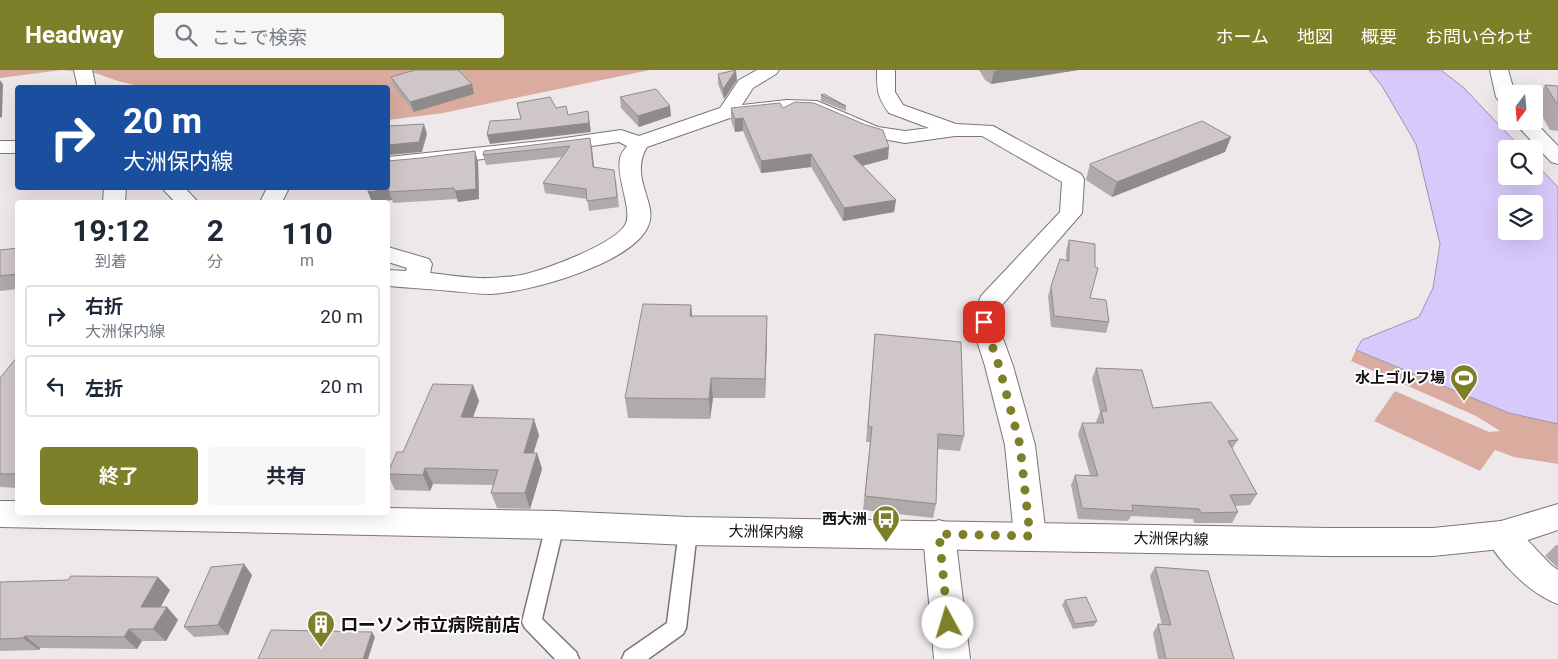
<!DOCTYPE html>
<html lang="ja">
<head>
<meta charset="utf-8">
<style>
	body { margin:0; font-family:Roboto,"Noto Sans JP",sans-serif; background:#f6f6f7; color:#1f2937; height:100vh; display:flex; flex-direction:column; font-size:19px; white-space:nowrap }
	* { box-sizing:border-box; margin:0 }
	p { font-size:16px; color:#747a83 }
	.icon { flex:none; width:28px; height:28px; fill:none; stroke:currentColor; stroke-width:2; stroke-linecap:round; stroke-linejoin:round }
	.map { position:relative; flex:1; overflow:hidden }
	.drawer { position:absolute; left:15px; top:130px; width:375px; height:315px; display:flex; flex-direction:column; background:#fff; border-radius:5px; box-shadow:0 5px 20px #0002 }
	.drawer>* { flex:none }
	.guide { position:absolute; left:15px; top:15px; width:375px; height:105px; border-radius:5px; box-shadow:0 5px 20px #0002; background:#1a4fa0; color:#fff; overflow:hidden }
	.needle { width:32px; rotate:196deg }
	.controls { position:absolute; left:1498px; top:15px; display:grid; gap:10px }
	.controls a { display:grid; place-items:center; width:45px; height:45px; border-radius:5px; background:#fff; box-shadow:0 5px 20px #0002; font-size:25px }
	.pin { position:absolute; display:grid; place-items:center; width:42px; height:42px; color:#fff; margin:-21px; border-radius:10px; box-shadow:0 2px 8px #0006 }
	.me { position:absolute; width:55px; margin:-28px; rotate:354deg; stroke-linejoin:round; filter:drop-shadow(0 0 4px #0008) }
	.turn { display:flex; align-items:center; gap:18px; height:105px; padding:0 25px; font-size:22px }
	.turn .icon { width:65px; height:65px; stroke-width:2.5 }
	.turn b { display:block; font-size:35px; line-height:42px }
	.eta { display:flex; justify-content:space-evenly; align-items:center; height:85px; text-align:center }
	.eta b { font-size:30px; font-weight:700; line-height:35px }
	.primary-button { display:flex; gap:10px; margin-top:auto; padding:10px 25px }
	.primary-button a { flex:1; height:58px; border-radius:5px; background:#7e8029; color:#fff; font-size:20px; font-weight:700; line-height:58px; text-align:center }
	.primary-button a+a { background:#f6f6f7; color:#1f2937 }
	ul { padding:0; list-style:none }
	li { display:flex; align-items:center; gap:15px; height:62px; margin:0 10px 8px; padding:0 15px; border:2px solid #e0e1e3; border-radius:5px }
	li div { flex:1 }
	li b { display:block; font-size:19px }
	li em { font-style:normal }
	header { display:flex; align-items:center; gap:30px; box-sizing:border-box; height:70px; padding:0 25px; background:#7e8029; color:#fff }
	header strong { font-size:24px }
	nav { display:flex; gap:28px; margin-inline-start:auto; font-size:18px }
	.search { width:350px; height:45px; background:#f6f6f7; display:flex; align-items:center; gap:12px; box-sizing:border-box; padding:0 18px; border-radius:5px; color:#747a83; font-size:19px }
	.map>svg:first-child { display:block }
	.green { fill:#daac9f }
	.water { fill:#d8c9fb; stroke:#9d92b5; fill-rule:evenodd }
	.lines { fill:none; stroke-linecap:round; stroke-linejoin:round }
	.lane-casing { stroke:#7b7578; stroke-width:3 }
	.street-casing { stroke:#7b7578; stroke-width:2 }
	.secondary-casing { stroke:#7b7578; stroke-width:2 }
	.lane { fill:#fff; fill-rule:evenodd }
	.street { fill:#fff; fill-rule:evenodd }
	.secondary { fill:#fff; fill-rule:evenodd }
	.wall { fill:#b1aaab }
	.shaded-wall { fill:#908b8b }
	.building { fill:#cec6c7; stroke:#908b8b }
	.route { stroke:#7e8029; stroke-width:9; stroke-dasharray:0 16.2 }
	.labels { text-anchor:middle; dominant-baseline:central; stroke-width:4; stroke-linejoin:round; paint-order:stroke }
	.poi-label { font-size:15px; font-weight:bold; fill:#121011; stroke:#fff; text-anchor:end }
	.street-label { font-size:15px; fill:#121011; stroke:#fff }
	.near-poi-label { font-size:18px; font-weight:bold; fill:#121011; stroke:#fff; text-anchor:start }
</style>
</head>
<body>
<header>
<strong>Headway</strong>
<div class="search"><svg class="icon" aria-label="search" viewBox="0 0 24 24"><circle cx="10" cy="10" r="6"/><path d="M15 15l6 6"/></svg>ここで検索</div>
<nav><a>ホーム</a><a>地図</a><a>概要</a><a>お問い合わせ</a></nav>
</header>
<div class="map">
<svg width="1558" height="589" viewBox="0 0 1558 589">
	<rect width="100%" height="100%" fill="#efe8eb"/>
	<g class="green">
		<polygon points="0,0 650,0 443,43 388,50 388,18 145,18 118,11 95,3 62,0 0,8"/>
		<polygon points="1356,280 1509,343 1558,354 1558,394 1514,387 1495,380 1480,401 1374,351 1395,321 1489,362 1500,361 1476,346 1351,291"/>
	</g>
	<path class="water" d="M1369,0H1441L1464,18L1522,79H1506V106H1534V92L1558,117V354L1509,343L1356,280L1362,270L1419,247L1433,218L1440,174L1416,74L1382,16ZM1506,134H1534V161H1506Z"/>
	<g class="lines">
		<g class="lane-casing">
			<g id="lane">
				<polygon points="555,448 561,450 564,455 542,549 576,582 579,589 555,589 525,558 522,552 546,455 549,450"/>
				<polygon points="688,453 694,456 697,461 686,558 683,564 648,589 622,589 625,582 667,553 679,461 682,456"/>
			</g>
		</g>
		<g class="street-casing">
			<g id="street">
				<path d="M757,0H779L776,4L753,18L742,35L787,30L817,31L878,57L905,61L929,58L889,43C877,26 877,21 877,0H895V22L903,35L956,54L993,56L1081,104L1084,109L1082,143L1002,235L997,252L1013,296L1035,375L1046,466L1042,476L1030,480L1018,476L1014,466L1005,375L985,296L971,252L981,226L1060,142L1062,112L982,66H955L905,73L866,66L814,43L787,42L730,48L647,77C629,107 657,132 649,154C636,193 527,223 490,224C477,224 464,222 452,221C430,219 409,218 388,216V200L406,201L407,198L388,192V177L429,189L432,194L430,203C450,205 471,209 491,208C501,207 512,207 521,205C543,201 618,173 626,153C632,139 616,107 620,89C620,84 625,79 627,76L619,72L551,82L388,99V87L551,70L621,60L639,66L720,38L739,10Z"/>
				<rect x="0" y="71" width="18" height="12"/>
				<polygon points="104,118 126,118 125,132 103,132"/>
				<polygon points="267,118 289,118 282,132 260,132"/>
				<polygon points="939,450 951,454 955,464 970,589 934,589 923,464 927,454"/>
				<path d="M1501,451L1513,455L1551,495L1558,500V534C1531,525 1497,491 1485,465L1489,455Z"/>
			</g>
		</g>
		<g class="secondary-casing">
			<g id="secondary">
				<polygon points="74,0 92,0 96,18 78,18"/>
				<polygon points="1490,0 1508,0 1515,24 1506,24 1506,33 1499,31 1496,27"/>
				<polygon points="1513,51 1534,51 1558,76 1558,94 1551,92"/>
				<polygon points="162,118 185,118 198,132 175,132"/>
				<polygon points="0,431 18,431 18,442 388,442 388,438 555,441 688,447 1328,458 1433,458 1501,451 1558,434 1558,460 1501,479 1433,486 1328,486 688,475 555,469 0,457"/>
			</g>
		</g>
		<use href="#lane" class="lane"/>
		<use href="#street" class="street"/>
		<use href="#secondary" class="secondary"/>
	</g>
	<g class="wall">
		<polygon points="979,0 1078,0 991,14 985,10"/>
		<polygon points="718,4 737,10 724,29 718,14"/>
		<polygon points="391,7 472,14 474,24 414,42 394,17"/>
		<polygon points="1545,15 1558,16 1558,61 1550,60 1534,33 1534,32"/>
		<polygon points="821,25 846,36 846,41 821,31"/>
		<polygon points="620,27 671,46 639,57 621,38"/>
		<polygon points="731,38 783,38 888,89 863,96 896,130 894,142 843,151 811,97 761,103 743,61 735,62 731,50"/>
		<polygon points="1231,67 1225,82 1112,127 1086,110 1090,94"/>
		<polygon points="590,68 594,97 616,110 619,137 589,141 587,129 545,123 543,113 562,87 486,95 483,85"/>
		<polygon points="475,81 478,92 479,129 458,132 457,129 393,133 392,130 372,132 368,122 421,88"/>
		<polygon points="320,118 337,118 320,119"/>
		<polygon points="1069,170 1090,228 1109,252 1106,263 1051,257 1048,226 1051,216 1066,190 1066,181"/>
		<polygon points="18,178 18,219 0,221 0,180"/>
		<polygon points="691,235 692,246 767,266 765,328 713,328 710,349 628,348 625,328"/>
		<polygon points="875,264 964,366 960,381 937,379 936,434 933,448 863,440 870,372 866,372"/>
		<polygon points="18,286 18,418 0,417 0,308"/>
		<polygon points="1096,298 1153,338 1238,370 1232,379 1257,424 1250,435 1235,436 1238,442 1232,453 1194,453 1193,449 1131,446 1128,451 1078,449 1071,415 1075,405 1090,405 1078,364 1082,353 1097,353 1096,352 1100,342 1092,309"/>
		<polygon points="473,315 479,331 473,347 539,365 533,383 537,383 542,399 530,439 497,438 491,423 493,415 433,414 430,421 395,420 388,405 388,402 403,382"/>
		<polygon points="1556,475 1558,475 1558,498 1545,486"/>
		<polygon points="1155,497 1234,589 1158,589 1153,563 1158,554 1162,555 1150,506"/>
		<polygon points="252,505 228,565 194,567 184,557"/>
		<polygon points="0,512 170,520 160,537 167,537 178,550 166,571 142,571 137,579 40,578 39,580 0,581"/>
		<polygon points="1065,530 1097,551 1094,556 1073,559 1062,535"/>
	</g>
	<g class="shaded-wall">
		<polygon points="736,0 737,10 724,29 723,19"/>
		<polygon points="999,0 1078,0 991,14 994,1"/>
		<polygon points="0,10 3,14 2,47 0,48"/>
		<polygon points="472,14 474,24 414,42 410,32"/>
		<polygon points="670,36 671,46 639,57 638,46"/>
		<polygon points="588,41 591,62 490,74 487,65"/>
		<polygon points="743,48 743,61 735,62 735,49"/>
		<polygon points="424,54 427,64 422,82 388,85 388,88 388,75"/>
		<polygon points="1231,67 1225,82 1112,127 1117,112"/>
		<polygon points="590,68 592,78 595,107 593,97"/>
		<polygon points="889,77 888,89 852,98 853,86"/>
		<polygon points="475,81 478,92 479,129 458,132 455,121"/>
		<polygon points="811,84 811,97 761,103 761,91"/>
		<polygon points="389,119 389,122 392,130 372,132 368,122"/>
		<polygon points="896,130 894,142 843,151 844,138"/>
		<polygon points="691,235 693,254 690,246"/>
		<polygon points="767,246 767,266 765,328 765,309"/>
		<polygon points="711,308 713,328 710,349 709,329"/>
		<polygon points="473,315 479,331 467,363 461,347"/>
		<polygon points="534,349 539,365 529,398 524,383"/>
		<polygon points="537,383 542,399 530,439 525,423"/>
		<polygon points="425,398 433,414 430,421 423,405"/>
		<polygon points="244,494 252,505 228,565 218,555"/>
		<polygon points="158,507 170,520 154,549 141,537"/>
		<polygon points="167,537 178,550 166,571 153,559"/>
		<polygon points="129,559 142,571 137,579 124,567"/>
		<polygon points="372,562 375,567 368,589 363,589"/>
		<polygon points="25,566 40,578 39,580 23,568"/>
	</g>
	<g class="building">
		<polygon points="415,0 458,0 472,14 410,32 391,7"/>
		<polygon points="736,0 723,19 718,4"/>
		<polygon points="1545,15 1558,16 1558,35"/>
		<polygon points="656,19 670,36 638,46 620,27"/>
		<polygon points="824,24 846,36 821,25"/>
		<polygon points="550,27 556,38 566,36 568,45 588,41 589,53 487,65 490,51 521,49 517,33"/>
		<polygon points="795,32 814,33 866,55 883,60 889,77 853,86 896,130 844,138 811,84 761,91 743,48 735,49 731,38 780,33 783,38"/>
		<polygon points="1202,51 1231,67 1117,112 1090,95 1090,94"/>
		<polygon points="424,54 419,72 388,75 388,56"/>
		<polygon points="590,68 593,97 614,100 617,127 587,131 586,119 543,113 570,76 483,85 484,81"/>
		<polygon points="475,81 476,119 455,121 454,118 389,122 389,119 368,122 369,118 388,118 388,91 421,88"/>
		<polygon points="1069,170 1095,174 1095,197 1098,198 1090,228 1106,230 1109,252 1054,246 1051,216 1060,189 1069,191"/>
		<polygon points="18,178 18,204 0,206 0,180"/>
		<polygon points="643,234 691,235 690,246 767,246 765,309 711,308 709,329 625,328"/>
		<polygon points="875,264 961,272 964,366 938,364 936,434 865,426 872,357 868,357"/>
		<polygon points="18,286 18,404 0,404 0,308"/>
		<polygon points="1096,298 1142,300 1153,338 1211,332 1238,370 1228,371 1257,424 1230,425 1238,442 1201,443 1199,439 1132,435 1133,441 1082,438 1075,405 1098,406 1082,353 1104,353 1101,341 1107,341"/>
		<polygon points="433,314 473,315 461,347 534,349 524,383 537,383 525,423 491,423 498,400 425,398 423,405 388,404 388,402 397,382 403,382"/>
		<polygon points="244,494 218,555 184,557 211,497"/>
		<polygon points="1155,497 1208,501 1234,589 1166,589 1158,554 1171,555"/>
		<polygon points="71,506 158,507 141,537 167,537 153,559 129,559 124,567 25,566 23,568 0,569 0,512 68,510"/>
		<polygon points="1086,527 1097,551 1075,554 1065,530"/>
		<polygon points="271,560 372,562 363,589 258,589"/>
	</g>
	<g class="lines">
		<polyline class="route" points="948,553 939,464 1030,466 1020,375 999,296 984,252"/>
	</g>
	<defs>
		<g id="stadium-pin" transform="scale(1.4375)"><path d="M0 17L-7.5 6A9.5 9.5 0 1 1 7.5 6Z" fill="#7e8029" stroke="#fff"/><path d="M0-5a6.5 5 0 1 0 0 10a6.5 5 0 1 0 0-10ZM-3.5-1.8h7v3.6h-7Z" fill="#fff"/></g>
		<g id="bus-pin" transform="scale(1.4375)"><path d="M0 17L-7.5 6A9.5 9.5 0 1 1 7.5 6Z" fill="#7e8029" stroke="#fff"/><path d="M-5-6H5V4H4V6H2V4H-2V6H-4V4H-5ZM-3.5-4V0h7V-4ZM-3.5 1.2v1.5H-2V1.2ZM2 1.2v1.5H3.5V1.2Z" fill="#fff"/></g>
		<g id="building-pin" transform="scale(1.4375)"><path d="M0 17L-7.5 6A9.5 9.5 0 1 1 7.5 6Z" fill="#7e8029" stroke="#fff"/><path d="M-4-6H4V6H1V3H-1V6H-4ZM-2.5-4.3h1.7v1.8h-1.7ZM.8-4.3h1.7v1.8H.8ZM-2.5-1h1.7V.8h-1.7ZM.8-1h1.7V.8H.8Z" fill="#fff"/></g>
	</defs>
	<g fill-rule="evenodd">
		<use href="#stadium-pin" x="1464" y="308"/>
		<use href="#bus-pin" x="886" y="449"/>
		<use href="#building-pin" x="321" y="554"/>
	</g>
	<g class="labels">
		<g class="poi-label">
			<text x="1445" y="308">水上ゴルフ場</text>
			<text x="867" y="449">西大洲</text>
		</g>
		<g class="street-label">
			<text transform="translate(766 462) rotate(1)">大洲保内線</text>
			<text transform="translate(1171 469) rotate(1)">大洲保内線</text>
		</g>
		<g class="near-poi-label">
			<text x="340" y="554">ローソン市立病院前店</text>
		</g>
	</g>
</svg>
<div class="controls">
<a><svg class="needle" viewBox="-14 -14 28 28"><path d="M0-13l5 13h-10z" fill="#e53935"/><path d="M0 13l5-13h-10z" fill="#747a83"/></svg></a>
<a><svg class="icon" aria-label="search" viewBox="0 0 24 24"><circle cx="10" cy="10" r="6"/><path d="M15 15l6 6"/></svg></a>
<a><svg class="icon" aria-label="layers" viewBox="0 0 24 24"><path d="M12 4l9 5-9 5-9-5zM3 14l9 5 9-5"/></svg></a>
</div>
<div class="pin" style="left:984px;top:252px;background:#d93025"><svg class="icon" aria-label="arrive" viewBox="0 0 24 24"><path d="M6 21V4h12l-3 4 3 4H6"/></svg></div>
<svg class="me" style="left:948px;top:553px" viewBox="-20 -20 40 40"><circle r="19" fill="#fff"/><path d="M0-13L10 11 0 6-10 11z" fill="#7e8029"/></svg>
<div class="guide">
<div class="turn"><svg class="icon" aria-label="right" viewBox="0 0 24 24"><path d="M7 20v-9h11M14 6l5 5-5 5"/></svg><div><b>20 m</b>大洲保内線</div></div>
</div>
<section class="drawer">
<div class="eta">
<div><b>19:12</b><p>到着</p></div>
<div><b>2</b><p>分</p></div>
<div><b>110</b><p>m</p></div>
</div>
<ul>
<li><svg class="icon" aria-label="right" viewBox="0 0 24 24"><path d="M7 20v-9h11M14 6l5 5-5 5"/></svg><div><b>右折</b><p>大洲保内線</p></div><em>20 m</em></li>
<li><svg class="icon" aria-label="left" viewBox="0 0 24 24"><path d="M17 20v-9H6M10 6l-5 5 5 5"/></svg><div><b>左折</b></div><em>20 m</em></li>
</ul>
<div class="primary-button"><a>終了</a><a>共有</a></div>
</section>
</div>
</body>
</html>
